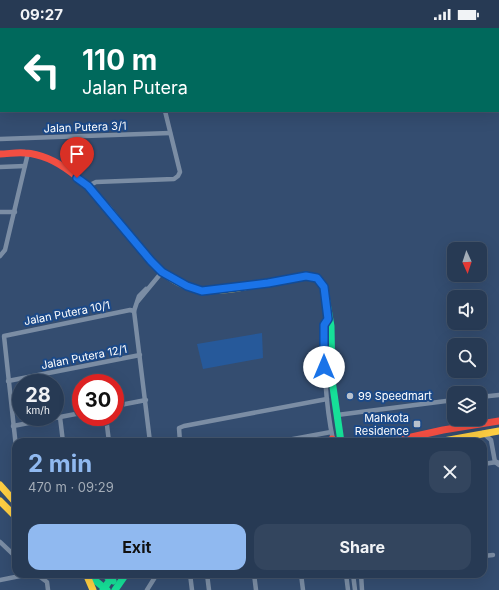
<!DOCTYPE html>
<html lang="en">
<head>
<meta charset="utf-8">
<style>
	body { margin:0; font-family:Inter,sans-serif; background:#33455e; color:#f1f3f6; height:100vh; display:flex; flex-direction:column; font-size:15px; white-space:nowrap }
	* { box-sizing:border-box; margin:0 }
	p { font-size:13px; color:#a4adb8 }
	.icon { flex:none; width:22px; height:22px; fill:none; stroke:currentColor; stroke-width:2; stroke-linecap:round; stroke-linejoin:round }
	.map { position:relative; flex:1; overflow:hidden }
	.drawer { position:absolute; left:12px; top:410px; width:475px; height:140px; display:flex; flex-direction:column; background:#273a54; border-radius:12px; box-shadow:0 4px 16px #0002,0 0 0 1px #43546b }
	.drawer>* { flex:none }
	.top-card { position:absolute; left:0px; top:0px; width:499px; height:84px; box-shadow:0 4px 16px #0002,0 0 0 1px #43546b; background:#00695c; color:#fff; overflow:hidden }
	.needle { width:26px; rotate:177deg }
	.tools { position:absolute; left:447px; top:214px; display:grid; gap:8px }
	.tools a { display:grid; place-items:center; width:40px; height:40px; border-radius:8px; background:#273a54; box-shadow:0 4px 16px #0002,0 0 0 1px #43546b; font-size:20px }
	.speed { position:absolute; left:12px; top:346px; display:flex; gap:8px; font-size:20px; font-weight:700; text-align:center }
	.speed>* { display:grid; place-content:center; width:52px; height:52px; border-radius:50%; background:#273a54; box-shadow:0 4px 16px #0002,0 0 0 1px #43546b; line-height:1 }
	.speed small { font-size:10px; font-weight:400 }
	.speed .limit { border:6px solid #d22; background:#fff; color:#111 }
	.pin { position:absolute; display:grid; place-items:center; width:34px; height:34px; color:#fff; margin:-41px -17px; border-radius:50% 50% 50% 0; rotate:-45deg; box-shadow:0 0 4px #0007 }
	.pin .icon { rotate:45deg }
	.me { position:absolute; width:44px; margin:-22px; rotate:0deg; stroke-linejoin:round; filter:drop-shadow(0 0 3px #0008) }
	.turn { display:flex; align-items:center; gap:14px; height:84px; padding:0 16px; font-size:18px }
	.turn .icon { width:52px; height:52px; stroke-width:2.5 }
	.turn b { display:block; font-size:28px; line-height:34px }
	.round { display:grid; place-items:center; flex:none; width:42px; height:42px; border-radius:12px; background:#33455e }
	.head { display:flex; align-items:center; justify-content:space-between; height:68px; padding:0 16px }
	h1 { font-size:24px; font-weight:700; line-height:30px; color:#90b9f0 }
	.button { display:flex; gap:8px; margin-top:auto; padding:8px 16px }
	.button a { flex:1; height:46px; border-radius:12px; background:#90b9f0; color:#111; font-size:16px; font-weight:700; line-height:46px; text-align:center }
	.button a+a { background:#33455e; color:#f1f3f6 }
	.status { display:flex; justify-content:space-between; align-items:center; height:28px; padding:0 20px; background:#273a54; direction:ltr }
	.status svg { height:11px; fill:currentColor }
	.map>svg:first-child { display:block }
	.green { fill:#26599a }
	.water { fill:#153767 }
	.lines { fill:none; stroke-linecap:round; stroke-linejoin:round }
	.street { stroke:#7b8da4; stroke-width:4.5 }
	.fast { stroke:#16e098; stroke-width:7 }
	.slow { stroke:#ffcf43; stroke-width:7 }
	.jam { stroke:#f24e42; stroke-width:7 }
	.route-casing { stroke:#114b97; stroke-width:10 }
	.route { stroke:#1a73e8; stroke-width:7 }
	.poi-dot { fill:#b8c1cd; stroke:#1b4988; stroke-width:1.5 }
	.labels { text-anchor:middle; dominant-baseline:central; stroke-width:4; stroke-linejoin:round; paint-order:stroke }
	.street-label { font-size:11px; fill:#fff; stroke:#1b4988 }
	.poi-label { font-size:11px; fill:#fff; stroke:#1b4988; text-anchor:start }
</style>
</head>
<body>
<div class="status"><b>09:27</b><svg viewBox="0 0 49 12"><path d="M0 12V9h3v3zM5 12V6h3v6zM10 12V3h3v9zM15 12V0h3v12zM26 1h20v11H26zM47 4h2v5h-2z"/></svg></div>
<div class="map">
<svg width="499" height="562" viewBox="0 0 499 562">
	<rect width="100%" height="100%" fill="#344d70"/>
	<polygon class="green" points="262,305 263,330 203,341 197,316"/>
	<polygon class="water" points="279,0 447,0 279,1"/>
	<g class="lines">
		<g class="street">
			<polyline points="142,0 143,1"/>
			<polyline points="0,21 1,21"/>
			<polyline points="0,65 1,65"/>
			<polyline points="0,111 170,105"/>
			<polyline points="0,139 25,138"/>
			<polyline points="88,158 96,154 174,151 178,148 180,144 165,83"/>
			<polyline points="0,184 15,184"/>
			<polyline points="0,228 5,222 28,125"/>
			<polyline points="138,273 162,244"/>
			<polyline points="134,283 150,414"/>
			<polyline points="134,283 139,268 146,261"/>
			<path d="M328,291L324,297C324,336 325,374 333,412"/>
			<polyline points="8,353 140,327"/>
			<polyline points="480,369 499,367"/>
			<polyline points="115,378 146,372"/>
			<polyline points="337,387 454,372"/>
			<polyline points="60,389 63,414"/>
			<polyline points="106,389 109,414"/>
			<polyline points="13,398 81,385"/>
			<polyline points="483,405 491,412 495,434 499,437"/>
			<polyline points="180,414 179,400 184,398 327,371"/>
			<polyline points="277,414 331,404"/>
			<polyline points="16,419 4,308 130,282 134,283"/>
			<polyline points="483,436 497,434"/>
			<polyline points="483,478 485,478"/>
			<polyline points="0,514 16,529"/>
			<polyline points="483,528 493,527"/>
			<polyline points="36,546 47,554 48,562"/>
			<polyline points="190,546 192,562"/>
			<polyline points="207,546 209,562"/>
			<polyline points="254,546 256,562"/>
			<polyline points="301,546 303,562"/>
			<polyline points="346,546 348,562"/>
			<polyline points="353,546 355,562"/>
			<polyline points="361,546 362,562"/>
			<polyline points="0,552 30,546"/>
			<polyline points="147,562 157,546"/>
		</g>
		<g class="fast">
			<polyline points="249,258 307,248 319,252 325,263 331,298 332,352 341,414"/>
			<polyline points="87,546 107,562"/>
			<polyline points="103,546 113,553"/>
			<polyline points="103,562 114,546"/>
			<polyline points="115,562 126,546"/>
		</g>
		<g class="slow">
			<path d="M108,180C134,210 157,255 200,262C216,264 234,261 249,258"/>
			<polyline points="438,414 499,403"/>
			<polyline points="0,457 16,475"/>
			<polyline points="0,473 16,489"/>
			<polyline points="87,548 93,562"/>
		</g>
		<g class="jam">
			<path d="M0,126C8,126 17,124 25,125C59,127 86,156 108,180"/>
			<polyline points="332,411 332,414"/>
			<polyline points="389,414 443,402 499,393"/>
		</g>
	</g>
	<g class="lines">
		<g class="route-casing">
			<polyline id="route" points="77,150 88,158 151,233 162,244 187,258 202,263 268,255 306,248 317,250 324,259 328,291 324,297 324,339"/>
		</g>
		<use href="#route" class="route"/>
	</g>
	<g class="poi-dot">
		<circle cx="350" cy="368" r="4"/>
		<rect x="413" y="392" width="8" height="8" rx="2"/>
	</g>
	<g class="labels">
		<g class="street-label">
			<text transform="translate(85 99) rotate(-2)">Jalan Putera 3/1</text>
			<text transform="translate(67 285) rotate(-11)">Jalan Putera 10/1</text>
			<text transform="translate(84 329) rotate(-11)">Jalan Putera 12/1</text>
		</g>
		<g class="poi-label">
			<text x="358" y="368">99 Speedmart</text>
			<text x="409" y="390" text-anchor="end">Mahkota<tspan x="409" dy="13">Residence</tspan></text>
		</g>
	</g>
</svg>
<div class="tools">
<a><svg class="needle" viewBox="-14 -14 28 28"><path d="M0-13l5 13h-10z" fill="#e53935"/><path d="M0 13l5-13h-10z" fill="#a4adb8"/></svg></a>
<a><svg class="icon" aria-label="sound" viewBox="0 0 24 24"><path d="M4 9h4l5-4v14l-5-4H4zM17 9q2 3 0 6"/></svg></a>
<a><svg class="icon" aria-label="search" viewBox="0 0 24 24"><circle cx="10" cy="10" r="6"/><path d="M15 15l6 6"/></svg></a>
<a><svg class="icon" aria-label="layers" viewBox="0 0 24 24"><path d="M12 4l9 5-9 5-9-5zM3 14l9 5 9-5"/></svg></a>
</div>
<div class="speed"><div>28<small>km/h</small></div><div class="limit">30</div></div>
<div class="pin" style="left:77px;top:150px;background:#d93025"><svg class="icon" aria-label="arrive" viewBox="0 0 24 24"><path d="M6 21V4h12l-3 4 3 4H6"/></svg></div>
<svg class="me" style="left:324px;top:339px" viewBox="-20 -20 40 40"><circle r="19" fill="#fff"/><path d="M0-13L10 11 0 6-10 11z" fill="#1a73e8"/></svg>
<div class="top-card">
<div class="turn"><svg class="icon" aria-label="left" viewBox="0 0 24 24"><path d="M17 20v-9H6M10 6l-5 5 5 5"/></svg><div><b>110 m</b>Jalan Putera</div></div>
</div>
<section class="drawer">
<div class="head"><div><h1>2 min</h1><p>470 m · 09:29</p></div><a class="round"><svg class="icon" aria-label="close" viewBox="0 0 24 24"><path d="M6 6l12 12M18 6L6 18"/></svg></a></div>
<div class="button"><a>Exit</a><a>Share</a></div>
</section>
</div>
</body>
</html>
